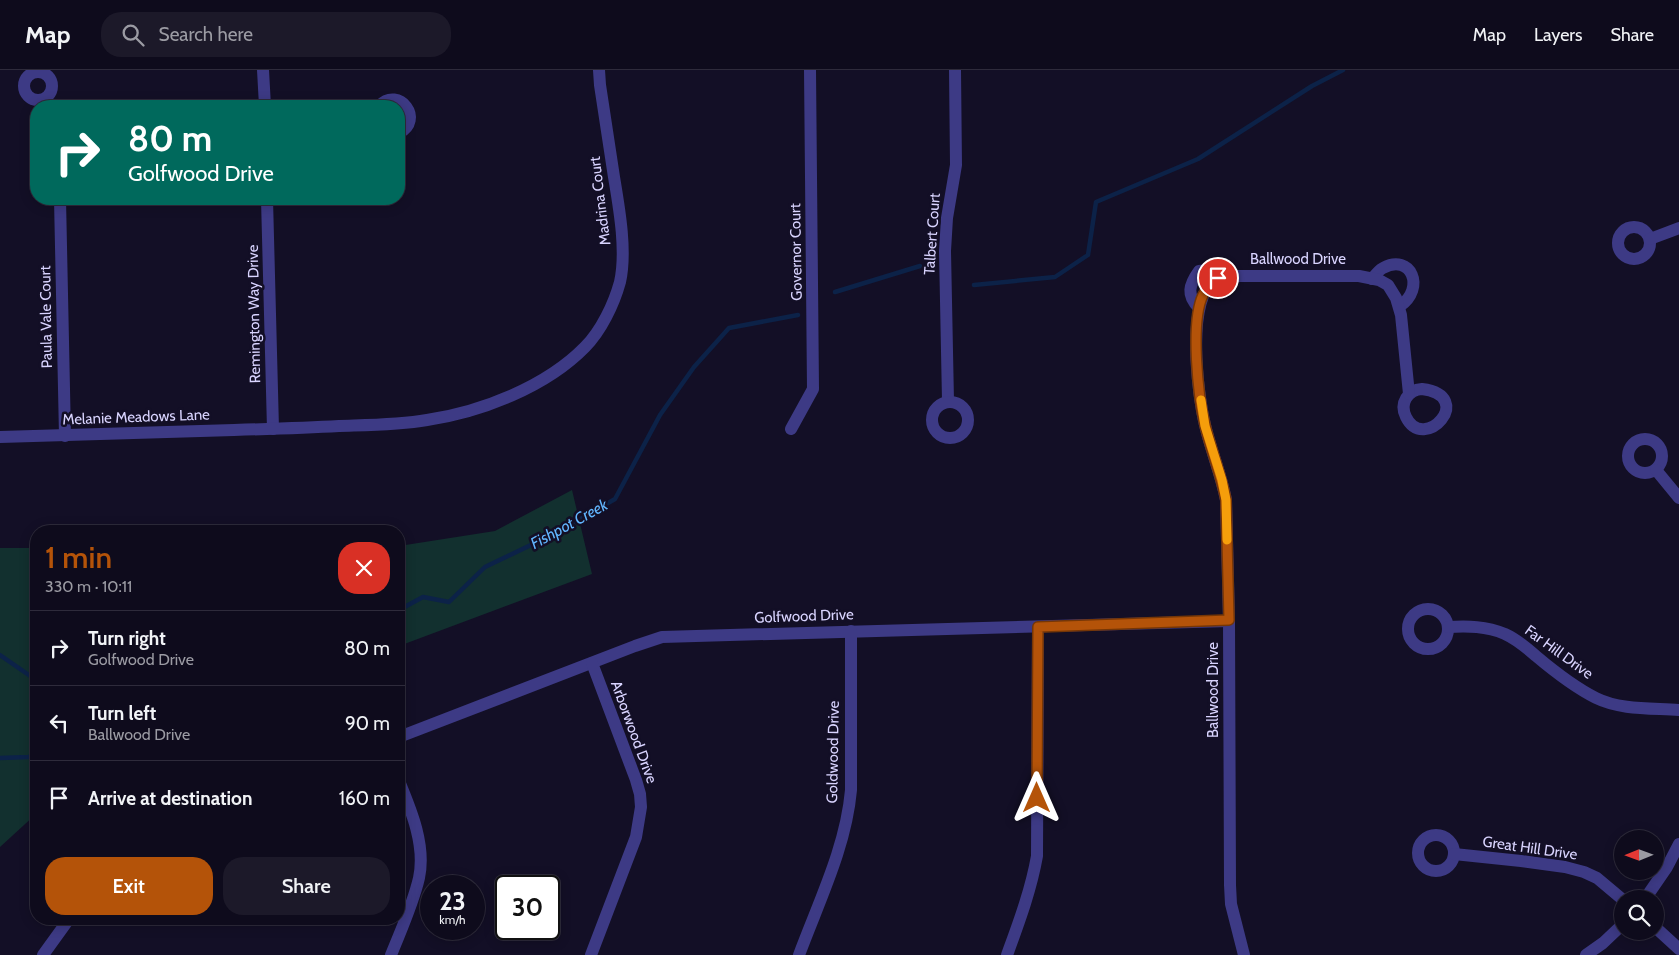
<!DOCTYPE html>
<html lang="en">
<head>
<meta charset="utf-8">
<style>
	body { margin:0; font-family:Cabin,sans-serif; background:#1c1929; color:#f1f3f6; height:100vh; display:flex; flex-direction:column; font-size:19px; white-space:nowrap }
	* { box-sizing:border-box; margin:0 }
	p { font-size:16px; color:#9b9ba3 }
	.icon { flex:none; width:28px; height:28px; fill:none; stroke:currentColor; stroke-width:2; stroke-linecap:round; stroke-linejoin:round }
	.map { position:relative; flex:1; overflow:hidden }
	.drawer { position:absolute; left:30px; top:455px; width:375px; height:400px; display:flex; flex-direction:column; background:#0e0b1c; border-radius:20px; box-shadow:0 2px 12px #0003,0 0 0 1px #2e2b3b }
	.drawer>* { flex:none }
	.banner { position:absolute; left:30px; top:30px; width:375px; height:105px; border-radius:20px; box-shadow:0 2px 12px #0003,0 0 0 1px #2e2b3b; background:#00695c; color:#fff; overflow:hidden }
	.needle { width:32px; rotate:269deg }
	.fabs { position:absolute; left:1614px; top:760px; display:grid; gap:10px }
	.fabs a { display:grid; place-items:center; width:50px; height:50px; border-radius:50%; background:#0e0b1c; box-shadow:0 2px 12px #0003,0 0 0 1px #2e2b3b; font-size:25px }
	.speed { position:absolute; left:420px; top:805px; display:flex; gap:10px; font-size:25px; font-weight:700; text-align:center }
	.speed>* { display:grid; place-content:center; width:65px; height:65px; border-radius:50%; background:#0e0b1c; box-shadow:0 2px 12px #0003,0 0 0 1px #2e2b3b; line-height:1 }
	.speed small { font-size:12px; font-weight:400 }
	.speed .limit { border:2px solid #111; border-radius:8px; background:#fff; color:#111 }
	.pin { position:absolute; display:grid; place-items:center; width:42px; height:42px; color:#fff; margin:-21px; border:2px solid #fff; border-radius:50%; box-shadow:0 1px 5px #0007 }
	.me { position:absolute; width:55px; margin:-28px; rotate:0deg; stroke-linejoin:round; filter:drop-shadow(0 0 4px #0008) }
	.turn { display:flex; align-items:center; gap:18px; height:105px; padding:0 15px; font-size:22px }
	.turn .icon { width:65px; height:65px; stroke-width:2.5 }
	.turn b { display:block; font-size:35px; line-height:42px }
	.round { display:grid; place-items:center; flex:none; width:52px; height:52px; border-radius:20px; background:#1c1929 }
	.headline { display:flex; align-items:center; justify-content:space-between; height:85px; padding:0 15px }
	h1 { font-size:30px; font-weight:600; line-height:38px; color:#b45309 }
	.primary-button { display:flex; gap:10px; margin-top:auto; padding:10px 15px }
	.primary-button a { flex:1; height:58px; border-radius:20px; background:#b45309; color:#fff; font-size:20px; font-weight:600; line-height:58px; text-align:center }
	.primary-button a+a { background:#1c1929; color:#f1f3f6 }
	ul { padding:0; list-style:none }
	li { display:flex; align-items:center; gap:15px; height:75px; padding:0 15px; border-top:1px solid #2e2b3b }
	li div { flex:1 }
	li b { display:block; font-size:19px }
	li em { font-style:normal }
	header { display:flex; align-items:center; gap:30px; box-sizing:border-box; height:70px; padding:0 25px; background:#0e0b1c; border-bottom:1px solid #2e2b3b }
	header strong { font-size:24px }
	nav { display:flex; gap:28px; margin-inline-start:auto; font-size:18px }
	.search { width:350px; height:45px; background:#1c1929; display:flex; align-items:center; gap:12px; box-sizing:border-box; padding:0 18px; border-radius:20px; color:#9b9ba3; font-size:19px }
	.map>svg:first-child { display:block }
	.green { fill:#12302f }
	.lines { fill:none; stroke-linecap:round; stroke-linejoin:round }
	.stream { stroke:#0c2248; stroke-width:4.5 }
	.minor { stroke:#3d3a85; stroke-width:12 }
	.route-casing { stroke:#753606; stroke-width:12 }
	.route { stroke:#b45309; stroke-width:9 }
	.slow { stroke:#f59e0b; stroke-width:9 }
	.labels { text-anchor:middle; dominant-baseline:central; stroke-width:5; stroke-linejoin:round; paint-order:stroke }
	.street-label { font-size:15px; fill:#d9d4ff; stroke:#130f26 }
	.water-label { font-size:16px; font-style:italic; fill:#62b6ff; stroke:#130f26 }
</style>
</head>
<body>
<header>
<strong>Map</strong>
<div class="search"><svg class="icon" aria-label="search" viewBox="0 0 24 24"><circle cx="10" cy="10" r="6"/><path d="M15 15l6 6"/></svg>Search here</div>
<nav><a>Map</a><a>Layers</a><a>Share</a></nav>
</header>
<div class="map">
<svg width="1679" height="885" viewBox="0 0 1679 885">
	<rect width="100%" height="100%" fill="#130f26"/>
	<g class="green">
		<polygon points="572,420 592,504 399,576 399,476 495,461"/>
		<polygon points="0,478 36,478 36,744 0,777"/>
	</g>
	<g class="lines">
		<g class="stream">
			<polyline points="974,215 1055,207 1088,185 1096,132 1198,89 1312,16 1343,0"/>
			<polyline points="835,222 920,196"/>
			<polyline points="399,540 423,527 449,532 485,497 558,462 615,429 660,345 694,297 729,258 798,245"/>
			<polyline points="0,585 36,610"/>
			<polyline points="0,688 29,687 36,683"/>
		</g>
		<g class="minor">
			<polyline points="263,0 265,36"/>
			<circle cx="38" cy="16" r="14"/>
			<path d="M379,36C399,15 425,50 399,63"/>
			<polyline points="60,129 65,366"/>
			<polyline points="267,129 273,359"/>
			<circle cx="1634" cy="173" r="16"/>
			<polyline points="1650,169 1679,158"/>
			<path d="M1372,209C1375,205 1379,200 1383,198C1411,183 1426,218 1400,236"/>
			<path d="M1199,238C1186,225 1189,215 1199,201L1214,199L1225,206"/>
			<path d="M1422,319C1477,326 1424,384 1406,347C1399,333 1408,320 1422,319Z"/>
			<polyline points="948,331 945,181 947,148 956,95 955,0"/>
			<circle cx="950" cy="350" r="18"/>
			<polyline points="791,359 813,319 810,0"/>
			<path d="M0,367C78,365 156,363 234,360C269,359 304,358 339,356C369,355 398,355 427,350C481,342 546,317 585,277C601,261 614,234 620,212C627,181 619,137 614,107C609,76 605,46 600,15L599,0"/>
			<circle cx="1645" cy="386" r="17"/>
			<polyline points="1656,400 1679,428"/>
			<circle cx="1428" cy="559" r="20"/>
			<path d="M1448,557C1468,556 1486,556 1505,564C1516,569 1527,578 1536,586C1555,602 1574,617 1596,628C1620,640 1652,638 1679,640"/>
			<polyline points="399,667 635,576 662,567 1229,551"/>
			<circle cx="1436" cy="783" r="18"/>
			<polyline points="1454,784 1521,791 1565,797 1584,802 1597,808 1622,829"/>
			<polyline points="1645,829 1667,797 1679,774"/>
			<polyline points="1655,857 1679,879"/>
			<polyline points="43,885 69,849"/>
			<path d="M391,885C401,860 413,834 419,808C426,775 411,740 399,711"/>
			<polyline points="591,885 636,767 641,737 640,724 636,710 592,593"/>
			<path d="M799,885C819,831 846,777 851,720V561"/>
			<path d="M1007,885C1019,852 1031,820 1037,786L1038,557"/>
			<path d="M1244,885L1231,834L1230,815L1229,551L1226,430C1221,404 1211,381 1205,355C1198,326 1184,223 1218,208C1221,206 1226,206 1229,206H1359L1379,210L1388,215L1396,228L1401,245L1409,324"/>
			<polyline points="1586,885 1603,873 1622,855"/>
		</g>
	</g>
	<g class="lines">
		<g class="route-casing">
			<path id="route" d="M1037,728L1038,557L1229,550L1226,430C1221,404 1211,380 1205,355C1198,326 1190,252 1203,225C1206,218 1212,213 1218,208"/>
		</g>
		<use href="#route" class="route"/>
		<polyline class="slow" points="1201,330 1205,356 1222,410 1226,430 1227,470"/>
	</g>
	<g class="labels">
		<g class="street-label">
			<text transform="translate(600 131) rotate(-97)">Madrina Court</text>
			<text transform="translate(932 164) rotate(-86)">Talbert Court</text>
			<text transform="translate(796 182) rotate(-91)">Governor Court</text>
			<text x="1298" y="189">Ballwood Drive</text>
			<text transform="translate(254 244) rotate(-91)">Remington Way Drive</text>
			<text transform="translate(46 247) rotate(-91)">Paula Vale Court</text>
			<text transform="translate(136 347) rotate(-2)">Melanie Meadows Lane</text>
			<text transform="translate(804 546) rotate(-2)">Golfwood Drive</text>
			<text transform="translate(1559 582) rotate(36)">Far Hill Drive</text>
			<text transform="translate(1213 620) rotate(-90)">Ballwood Drive</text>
			<text transform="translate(634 662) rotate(70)">Arborwood Drive</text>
			<text transform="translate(833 682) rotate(-89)">Goldwood Drive</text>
			<text transform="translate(1530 778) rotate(8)">Great Hill Drive</text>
		</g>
		<g class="water-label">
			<text transform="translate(569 454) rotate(-29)">Fishpot Creek</text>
		</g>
	</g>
</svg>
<div class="fabs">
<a><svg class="needle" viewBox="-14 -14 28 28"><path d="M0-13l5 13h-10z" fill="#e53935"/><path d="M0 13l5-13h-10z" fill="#9b9ba3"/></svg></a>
<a><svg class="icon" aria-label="search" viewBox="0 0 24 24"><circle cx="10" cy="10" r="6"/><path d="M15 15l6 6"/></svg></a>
</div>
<div class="speed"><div>23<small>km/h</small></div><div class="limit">30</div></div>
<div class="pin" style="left:1218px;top:208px;background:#d93025"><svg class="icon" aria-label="arrive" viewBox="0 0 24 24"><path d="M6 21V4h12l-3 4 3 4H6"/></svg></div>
<svg class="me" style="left:1037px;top:728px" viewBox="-20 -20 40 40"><path d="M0-17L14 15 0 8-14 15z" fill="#b45309" stroke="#fff" stroke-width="4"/></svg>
<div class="banner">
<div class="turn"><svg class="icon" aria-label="right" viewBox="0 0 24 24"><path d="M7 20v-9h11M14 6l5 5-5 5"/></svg><div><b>80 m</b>Golfwood Drive</div></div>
</div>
<section class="drawer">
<div class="headline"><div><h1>1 min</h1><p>330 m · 10:11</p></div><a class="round" style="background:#d93025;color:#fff"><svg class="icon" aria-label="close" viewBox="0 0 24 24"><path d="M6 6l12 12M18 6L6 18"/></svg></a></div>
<ul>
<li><svg class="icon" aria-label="right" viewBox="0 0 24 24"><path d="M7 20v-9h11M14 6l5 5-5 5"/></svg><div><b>Turn right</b><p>Golfwood Drive</p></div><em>80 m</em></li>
<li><svg class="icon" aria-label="left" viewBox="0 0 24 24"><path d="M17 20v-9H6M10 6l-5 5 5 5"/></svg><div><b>Turn left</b><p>Ballwood Drive</p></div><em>90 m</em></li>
<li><svg class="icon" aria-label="arrive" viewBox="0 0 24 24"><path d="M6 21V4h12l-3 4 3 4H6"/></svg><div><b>Arrive at destination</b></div><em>160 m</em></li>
</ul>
<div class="primary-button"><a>Exit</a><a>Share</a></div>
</section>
</div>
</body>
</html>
